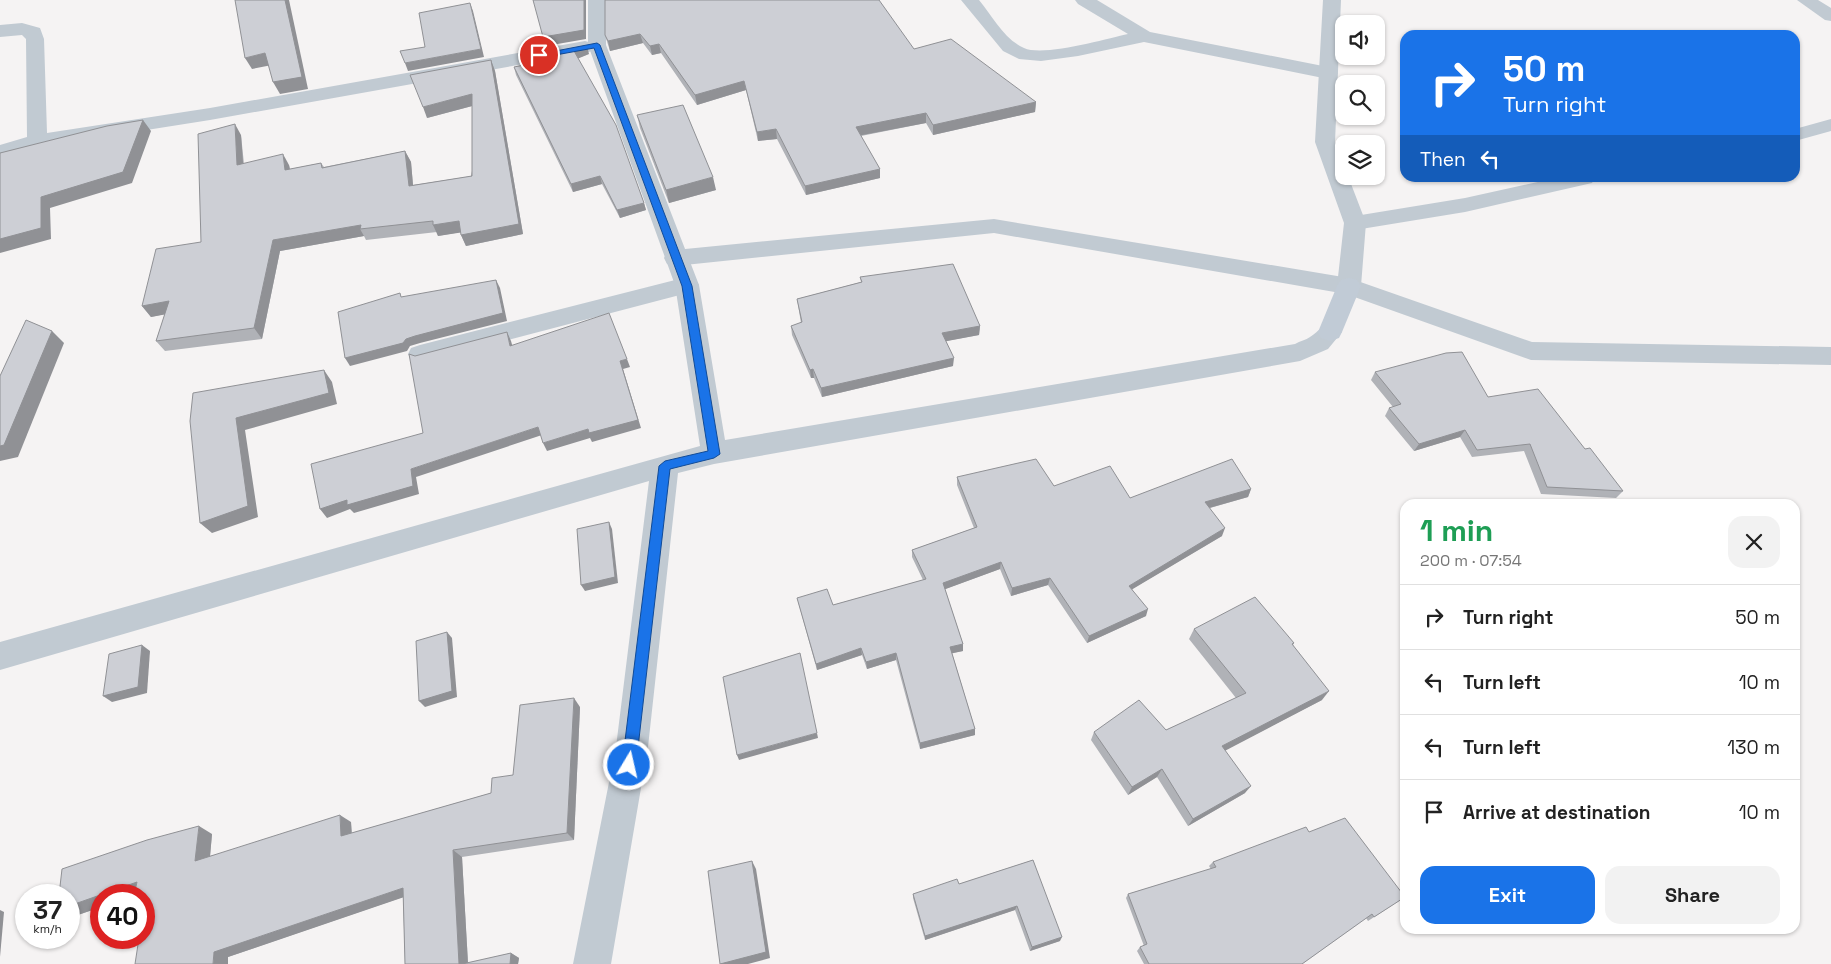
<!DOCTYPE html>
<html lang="en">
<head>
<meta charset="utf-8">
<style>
	body { margin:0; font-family:"Space Grotesk",sans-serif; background:#f2f2f2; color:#222; height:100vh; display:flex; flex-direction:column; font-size:19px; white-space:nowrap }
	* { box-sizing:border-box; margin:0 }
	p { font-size:16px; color:#767676 }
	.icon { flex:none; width:28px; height:28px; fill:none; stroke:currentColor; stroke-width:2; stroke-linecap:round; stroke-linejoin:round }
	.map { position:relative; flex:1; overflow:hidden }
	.details { position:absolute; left:1400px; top:499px; width:400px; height:435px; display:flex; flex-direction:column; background:#fff; border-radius:15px; box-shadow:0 1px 4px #0004 }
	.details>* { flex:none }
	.hud { position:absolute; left:1400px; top:30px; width:400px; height:152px; border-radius:15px; box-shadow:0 1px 4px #0004; background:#1a73e8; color:#fff; overflow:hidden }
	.tools { position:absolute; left:1335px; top:15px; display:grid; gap:10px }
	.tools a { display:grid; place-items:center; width:50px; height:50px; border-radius:10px; background:#fff; box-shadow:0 1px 4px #0004; font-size:25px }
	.speed { position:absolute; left:15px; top:884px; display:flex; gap:10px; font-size:25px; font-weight:700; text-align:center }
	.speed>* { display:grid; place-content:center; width:65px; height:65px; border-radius:50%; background:#fff; box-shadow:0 1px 4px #0004; line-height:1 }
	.speed small { font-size:12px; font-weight:400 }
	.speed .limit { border:8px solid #d22; background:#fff; color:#111 }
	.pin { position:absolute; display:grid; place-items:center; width:42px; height:42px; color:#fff; margin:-21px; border:2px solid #fff; border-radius:50%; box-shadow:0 1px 5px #0007 }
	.me { position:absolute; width:55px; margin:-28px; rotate:9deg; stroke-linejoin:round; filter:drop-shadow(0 0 4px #0008) }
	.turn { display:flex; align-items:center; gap:18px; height:105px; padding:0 20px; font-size:22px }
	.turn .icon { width:65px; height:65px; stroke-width:2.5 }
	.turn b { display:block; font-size:35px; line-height:42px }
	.then { display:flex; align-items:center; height:48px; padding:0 20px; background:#0003; gap:10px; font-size:19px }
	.round { display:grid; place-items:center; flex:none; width:52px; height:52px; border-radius:15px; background:#f2f2f2 }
	.summary { display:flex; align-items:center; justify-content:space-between; height:85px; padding:0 20px }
	h1 { font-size:30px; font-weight:600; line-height:38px; color:#1e9e55 }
	.cta { display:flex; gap:10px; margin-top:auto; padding:10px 20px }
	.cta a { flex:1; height:58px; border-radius:15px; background:#1a73e8; color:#fff; font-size:20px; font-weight:600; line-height:58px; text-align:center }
	.cta a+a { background:#f2f2f2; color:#222 }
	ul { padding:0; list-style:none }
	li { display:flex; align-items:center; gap:15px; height:65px; padding:0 20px; border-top:1px solid #e0e0e0 }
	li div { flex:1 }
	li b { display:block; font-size:19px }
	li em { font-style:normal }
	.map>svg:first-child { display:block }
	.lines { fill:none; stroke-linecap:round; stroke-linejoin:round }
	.minor { fill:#c1cad2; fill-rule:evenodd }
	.tertiary { fill:#c1cad2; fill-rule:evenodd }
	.secondary { fill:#c1cbd6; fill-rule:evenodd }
	.wall { fill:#b0b2b7 }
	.shaded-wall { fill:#909195 }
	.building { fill:#cdcfd5; stroke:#909195 }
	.route { fill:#1a73e8; stroke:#114b97 }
</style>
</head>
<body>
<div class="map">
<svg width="1831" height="964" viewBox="0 0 1831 964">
	<rect width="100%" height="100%" fill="#f5f3f3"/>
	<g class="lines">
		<g class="minor">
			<path d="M961,0H979C992,16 1005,40 1024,48C1043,57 1106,39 1128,34L1078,4L1075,0H1097L1150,32L1328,67L1335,69L1338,73L1335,77L1328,79L1144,42L1078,56L1041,61L1019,59L1003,51Z"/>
			<polygon points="1797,0 1818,0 1831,8 1831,21 1825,20"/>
			<polygon points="22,23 40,28 44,39 47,133 210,108 585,41 592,43 594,47 592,51 585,53 210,120 39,147 0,158 0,145 27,137 26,39 22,35 0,37 0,25"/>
			<polygon points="1831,119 1831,131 1795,141 1795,129"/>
			<polygon points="1556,178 1595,178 1592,183 1465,212 1355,230 1347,228 1344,223 1347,218 1355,216 1465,198"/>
			<polygon points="994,219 1349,278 1532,342 1831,347 1831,365 1531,360 1346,294 994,233 675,266 667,264 664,258 667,252 675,250"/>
			<polygon points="687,277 695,279 699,285 695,291 420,363 411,360 408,354 411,348 420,345"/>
		</g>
		<g class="tertiary">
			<path d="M588,0H606V45L699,285L725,440L1295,344C1300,341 1306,340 1310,337C1322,329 1324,321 1339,326L1342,332L1328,349L1300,361L714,464L678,473L648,747L611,964H573L616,747L649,481L0,670V642L700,446L675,285L588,45Z"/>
			<polygon points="1323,0 1341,0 1335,142 1344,164 1344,176 1348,176 1366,223 1361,286 1357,292 1349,294 1341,292 1337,286 1344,223 1315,142"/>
		</g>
		<polygon class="secondary" points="1349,278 1357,280 1361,286 1342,332 1339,338 1330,341 1321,338 1318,332 1337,286 1341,280"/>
	</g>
	<g class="wall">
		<polygon points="605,0 914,49 1036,102 1035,112 933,135 926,123 861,136 880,178 806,195 777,139 758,141 746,90 697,105 661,53 652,55 643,43 610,51 605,35"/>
		<polygon points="589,54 578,58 644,203 646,210 620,218 602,184 573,192 516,75 514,67"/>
		<polygon points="491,60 495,71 523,234 466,246 461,235 461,232 438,236 437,232 366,240 364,236 280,251 262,339 165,351 156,341 165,314 151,317 142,306 201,242 241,135 244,164 289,165 290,169 321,163 324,167 405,151 411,162 413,185 472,176 472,106 427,118"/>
		<polygon points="637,115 716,190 669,203 640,128"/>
		<polygon points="860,277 980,326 979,335 946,341 953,366 822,397 814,378 811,378 792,335 791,326 801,323 797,299 861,282"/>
		<polygon points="1375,372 1488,397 1585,449 1623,491 1616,498 1541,494 1524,451 1472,457 1460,437 1414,451 1385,416 1389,408 1393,407 1371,380"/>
		<polygon points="957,477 1054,486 1130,498 1251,489 1248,497 1210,508 1222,536 1132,589 1146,616 1087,643 1048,585 1011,596 1000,569 945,589 963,644 963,651 952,653 975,729 975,735 920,749 896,660 867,669 862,655 817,670 797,598 833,605 923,580 912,557 912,550 974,528 957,485"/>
		<polygon points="1194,629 1294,643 1293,645 1322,700 1225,750 1245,793 1188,826 1157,777 1128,795 1091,740 1094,732 1166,730 1236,698 1189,639"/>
		<polygon points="580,707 574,840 462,857 468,963 511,953 519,958 518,964 405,964 403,897 228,957 144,938 144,895 101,895 101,907 75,916 69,914 69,895 212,834 210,856 351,822 352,833 491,793 513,775"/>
		<polygon points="1309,832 1405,897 1368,921 1366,918 1302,964 1144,964 1137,951 1140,947 1144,946 1126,898 1128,894 1211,869 1209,866 1213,862"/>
		<polygon points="1033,860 1060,941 1030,951 1015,910 925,940 913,898 913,894 959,884"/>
	</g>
	<g class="shaded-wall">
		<polygon points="285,0 289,0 308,89 280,94 273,82"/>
		<polygon points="584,0 586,0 586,39 546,46 543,37"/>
		<polygon points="470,3 473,11 484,57 408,71 405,63 481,49"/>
		<polygon points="640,34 643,43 610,51 608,41"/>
		<polygon points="659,44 661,53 652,55 650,46"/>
		<polygon points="587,46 589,54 577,59 574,51"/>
		<polygon points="265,53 272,65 252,69 245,58"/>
		<polygon points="491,60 495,71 523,234 466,246 461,235"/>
		<polygon points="744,81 746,90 697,105 695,95"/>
		<polygon points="472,94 476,105 427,118 423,107"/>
		<polygon points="1036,102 1035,112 933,135 933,125"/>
		<polygon points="926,113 926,123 857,136 856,127"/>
		<polygon points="143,120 151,131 132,183 50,208 51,239 0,253 0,239 41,197"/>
		<polygon points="235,124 241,135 244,176 237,165"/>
		<polygon points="776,129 777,139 758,141 757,132"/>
		<polygon points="405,151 411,162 414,197 409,186"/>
		<polygon points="283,154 289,165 292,181 285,170"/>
		<polygon points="880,169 880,178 806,195 805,186"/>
		<polygon points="600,176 602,184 573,192 571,184"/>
		<polygon points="713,177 716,190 669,203 666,190"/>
		<polygon points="644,203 646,210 620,218 617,210"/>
		<polygon points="459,221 464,232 438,236 433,225"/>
		<polygon points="361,225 360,229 364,236 280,251 262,339 254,328 273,240"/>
		<polygon points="496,280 500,288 507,321 420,343 410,346 407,351 350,366 345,358 406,339"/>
		<polygon points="169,301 178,312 151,317 142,306"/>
		<polygon points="980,326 979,335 942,342 942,333"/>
		<polygon points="52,331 64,343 18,457 0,461 0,446"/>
		<polygon points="507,332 511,341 515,355 510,346"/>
		<polygon points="954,358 953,366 822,397 821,388"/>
		<polygon points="627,359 630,367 623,369 641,428 592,442 590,438 547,451 543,443 588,429 620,361"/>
		<polygon points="813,369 814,378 811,378 810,370"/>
		<polygon points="324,370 332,382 337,404 245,430 258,517 212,533 200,523 236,418"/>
		<polygon points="538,427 542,435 416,477 419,494 354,513 350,509 327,518 320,509 411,469"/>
		<polygon points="1465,430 1460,437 1414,451 1419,444"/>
		<polygon points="1251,489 1248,497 1202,510 1205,502"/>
		<polygon points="609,522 612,529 618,583 585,591 581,585"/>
		<polygon points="1225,528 1222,536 1126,593 1129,586"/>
		<polygon points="1001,562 1000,569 943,590 943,583"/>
		<polygon points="1050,578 1048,585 1011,596 1012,588"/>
		<polygon points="1148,609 1146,616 1087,643 1089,636"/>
		<polygon points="447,632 452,638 457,697 425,707 419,701"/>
		<polygon points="963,644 963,651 949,654 950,647"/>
		<polygon points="142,645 150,651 147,693 112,702 103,696"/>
		<polygon points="861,648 862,655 817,670 816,664"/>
		<polygon points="896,653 896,660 867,669 866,662"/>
		<polygon points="1329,691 1322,700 1217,755 1222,746"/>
		<polygon points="574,698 580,707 574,840 567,833"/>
		<polygon points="975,729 975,735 920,749 920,743"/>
		<polygon points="817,733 818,738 739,760 737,755"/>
		<polygon points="1162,769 1157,777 1128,795 1132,787"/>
		<polygon points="1251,786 1245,793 1188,826 1193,819"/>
		<polygon points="340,815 351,822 352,844 341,836"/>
		<polygon points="199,826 212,834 209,868 195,861"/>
		<polygon points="453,850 462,857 468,964 459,964"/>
		<polygon points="752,861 756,869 770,958 748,964 720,964"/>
		<polygon points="137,882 134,895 101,895 101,907 75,916 69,914 69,906"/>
		<polygon points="403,888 413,894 228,957 228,964 213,964 214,952"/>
		<polygon points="1017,906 1015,910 925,940 925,936"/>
		<polygon points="0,910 4,912 0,957"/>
		<polygon points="1062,937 1060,941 1030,951 1032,947"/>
		<polygon points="511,953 519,958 518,964 510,964"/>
	</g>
	<g class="building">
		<polygon points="235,0 285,0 302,77 273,82 265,53 245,58"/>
		<polygon points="533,0 584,0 584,30 543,37"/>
		<polygon points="605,0 879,0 914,49 951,39 1036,102 933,125 926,113 856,127 880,169 805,186 776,129 757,132 744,81 695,95 659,44 650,46 640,34 608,41 605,35"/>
		<polygon points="470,3 481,49 405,63 400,51 425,47 419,13"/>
		<polygon points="587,46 574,51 616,125 644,203 617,210 600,176 571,184 514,67 549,60 548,53"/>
		<polygon points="491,60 519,224 461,235 459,221 433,225 433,221 360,229 361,225 273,240 254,328 156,341 169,301 142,306 156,249 201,242 198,134 235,124 237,165 283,154 285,170 321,163 322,168 405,151 409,186 472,176 472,94 423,107 410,75"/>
		<polygon points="683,105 713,177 666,190 637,115"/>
		<polygon points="143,120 123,172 41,197 41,228 0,239 0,153 107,126"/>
		<polygon points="953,264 980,326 942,333 954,358 821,388 813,369 810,370 791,326 802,322 797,299 862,282 860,277"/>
		<polygon points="496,280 503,313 415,336 406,339 403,343 345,358 338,312 400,293 401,297"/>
		<polygon points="609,313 627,359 620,361 638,420 589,433 588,429 543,443 538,427 411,469 413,486 347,505 347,500 320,509 311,464 423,433 409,354 415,356 507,332 510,346"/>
		<polygon points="26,320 52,331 4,445 0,446 0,376"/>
		<polygon points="1462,352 1488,397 1538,389 1585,449 1590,448 1623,491 1547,487 1530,444 1477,450 1465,430 1419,444 1389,408 1401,404 1375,372 1446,353"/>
		<polygon points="324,370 329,393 236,418 248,506 200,523 190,421 193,393"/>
		<polygon points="1036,459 1054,486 1110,466 1130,498 1232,459 1251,489 1205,502 1225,528 1129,586 1148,609 1089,636 1050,578 1012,588 1001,562 943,583 963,644 950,647 975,729 920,743 896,653 866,662 861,648 816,664 797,598 827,589 833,605 926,579 912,550 977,527 957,477"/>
		<polygon points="1606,500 1647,501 1648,504 1608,504"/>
		<polygon points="609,522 615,577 581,585 577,529"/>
		<polygon points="1255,597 1294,643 1292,644 1329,691 1222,746 1251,786 1193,819 1162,769 1132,787 1094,732 1139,700 1166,730 1246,693 1194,629"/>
		<polygon points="447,632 452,691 419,701 416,641"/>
		<polygon points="142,645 138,687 103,696 109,654"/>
		<polygon points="800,653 817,733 737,755 723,677"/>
		<polygon points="574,698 567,833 453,850 459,964 405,964 403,888 214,952 213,964 135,964 139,938 144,938 144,895 134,895 137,882 69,906 69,895 59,895 62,869 147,840 199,826 195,861 340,815 341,836 491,793 492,778 513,775 520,705"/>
		<polygon points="1345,818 1405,897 1374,917 1372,914 1302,964 1149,964 1140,947 1147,944 1128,894 1216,867 1213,862 1306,827 1309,832"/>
		<polygon points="1033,860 1062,937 1032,947 1017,906 925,936 913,894 957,879 959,884"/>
		<polygon points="752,861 766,952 720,964 708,871"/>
		<polygon points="511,953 510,964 462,964"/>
	</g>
	<polygon class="route" points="597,43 600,45 692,286 720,454 714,458 670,469 636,765 634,769 629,771 624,769 622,765 659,466 665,461 708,451 682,286 594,48 539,58 535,55"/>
</svg>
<div class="tools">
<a><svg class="icon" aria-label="sound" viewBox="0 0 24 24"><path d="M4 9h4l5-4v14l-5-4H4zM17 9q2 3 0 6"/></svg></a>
<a><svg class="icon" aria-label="search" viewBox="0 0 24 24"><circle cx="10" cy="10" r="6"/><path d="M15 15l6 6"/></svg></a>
<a><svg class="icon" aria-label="layers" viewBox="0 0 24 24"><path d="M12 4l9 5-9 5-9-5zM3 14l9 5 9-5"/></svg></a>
</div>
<div class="speed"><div>37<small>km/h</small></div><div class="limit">40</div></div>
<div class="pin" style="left:539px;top:55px;background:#d93025"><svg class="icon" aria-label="arrive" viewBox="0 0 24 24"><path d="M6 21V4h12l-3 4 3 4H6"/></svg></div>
<svg class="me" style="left:629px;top:765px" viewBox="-20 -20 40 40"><circle r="17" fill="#1a73e8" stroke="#fff" stroke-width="3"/><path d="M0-11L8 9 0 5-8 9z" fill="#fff"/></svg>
<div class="hud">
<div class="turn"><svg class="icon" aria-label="right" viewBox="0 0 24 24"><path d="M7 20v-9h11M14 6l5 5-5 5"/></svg><div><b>50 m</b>Turn right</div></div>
<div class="then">Then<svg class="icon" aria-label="left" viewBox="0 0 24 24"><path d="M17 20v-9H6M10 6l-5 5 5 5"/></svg></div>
</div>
<section class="details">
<div class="summary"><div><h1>1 min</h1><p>200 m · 07:54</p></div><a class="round"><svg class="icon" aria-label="close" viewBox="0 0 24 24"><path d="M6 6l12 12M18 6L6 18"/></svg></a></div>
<ul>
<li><svg class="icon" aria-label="right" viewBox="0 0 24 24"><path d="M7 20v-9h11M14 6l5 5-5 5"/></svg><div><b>Turn right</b></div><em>50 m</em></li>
<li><svg class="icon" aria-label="left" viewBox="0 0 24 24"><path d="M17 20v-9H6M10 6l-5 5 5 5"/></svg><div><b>Turn left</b></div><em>10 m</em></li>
<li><svg class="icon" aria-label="left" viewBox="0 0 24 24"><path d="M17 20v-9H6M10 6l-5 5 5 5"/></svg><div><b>Turn left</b></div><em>130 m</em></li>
<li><svg class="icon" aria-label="arrive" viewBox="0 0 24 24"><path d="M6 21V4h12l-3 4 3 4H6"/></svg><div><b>Arrive at destination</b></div><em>10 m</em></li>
</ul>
<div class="cta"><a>Exit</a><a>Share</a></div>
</section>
</div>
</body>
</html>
